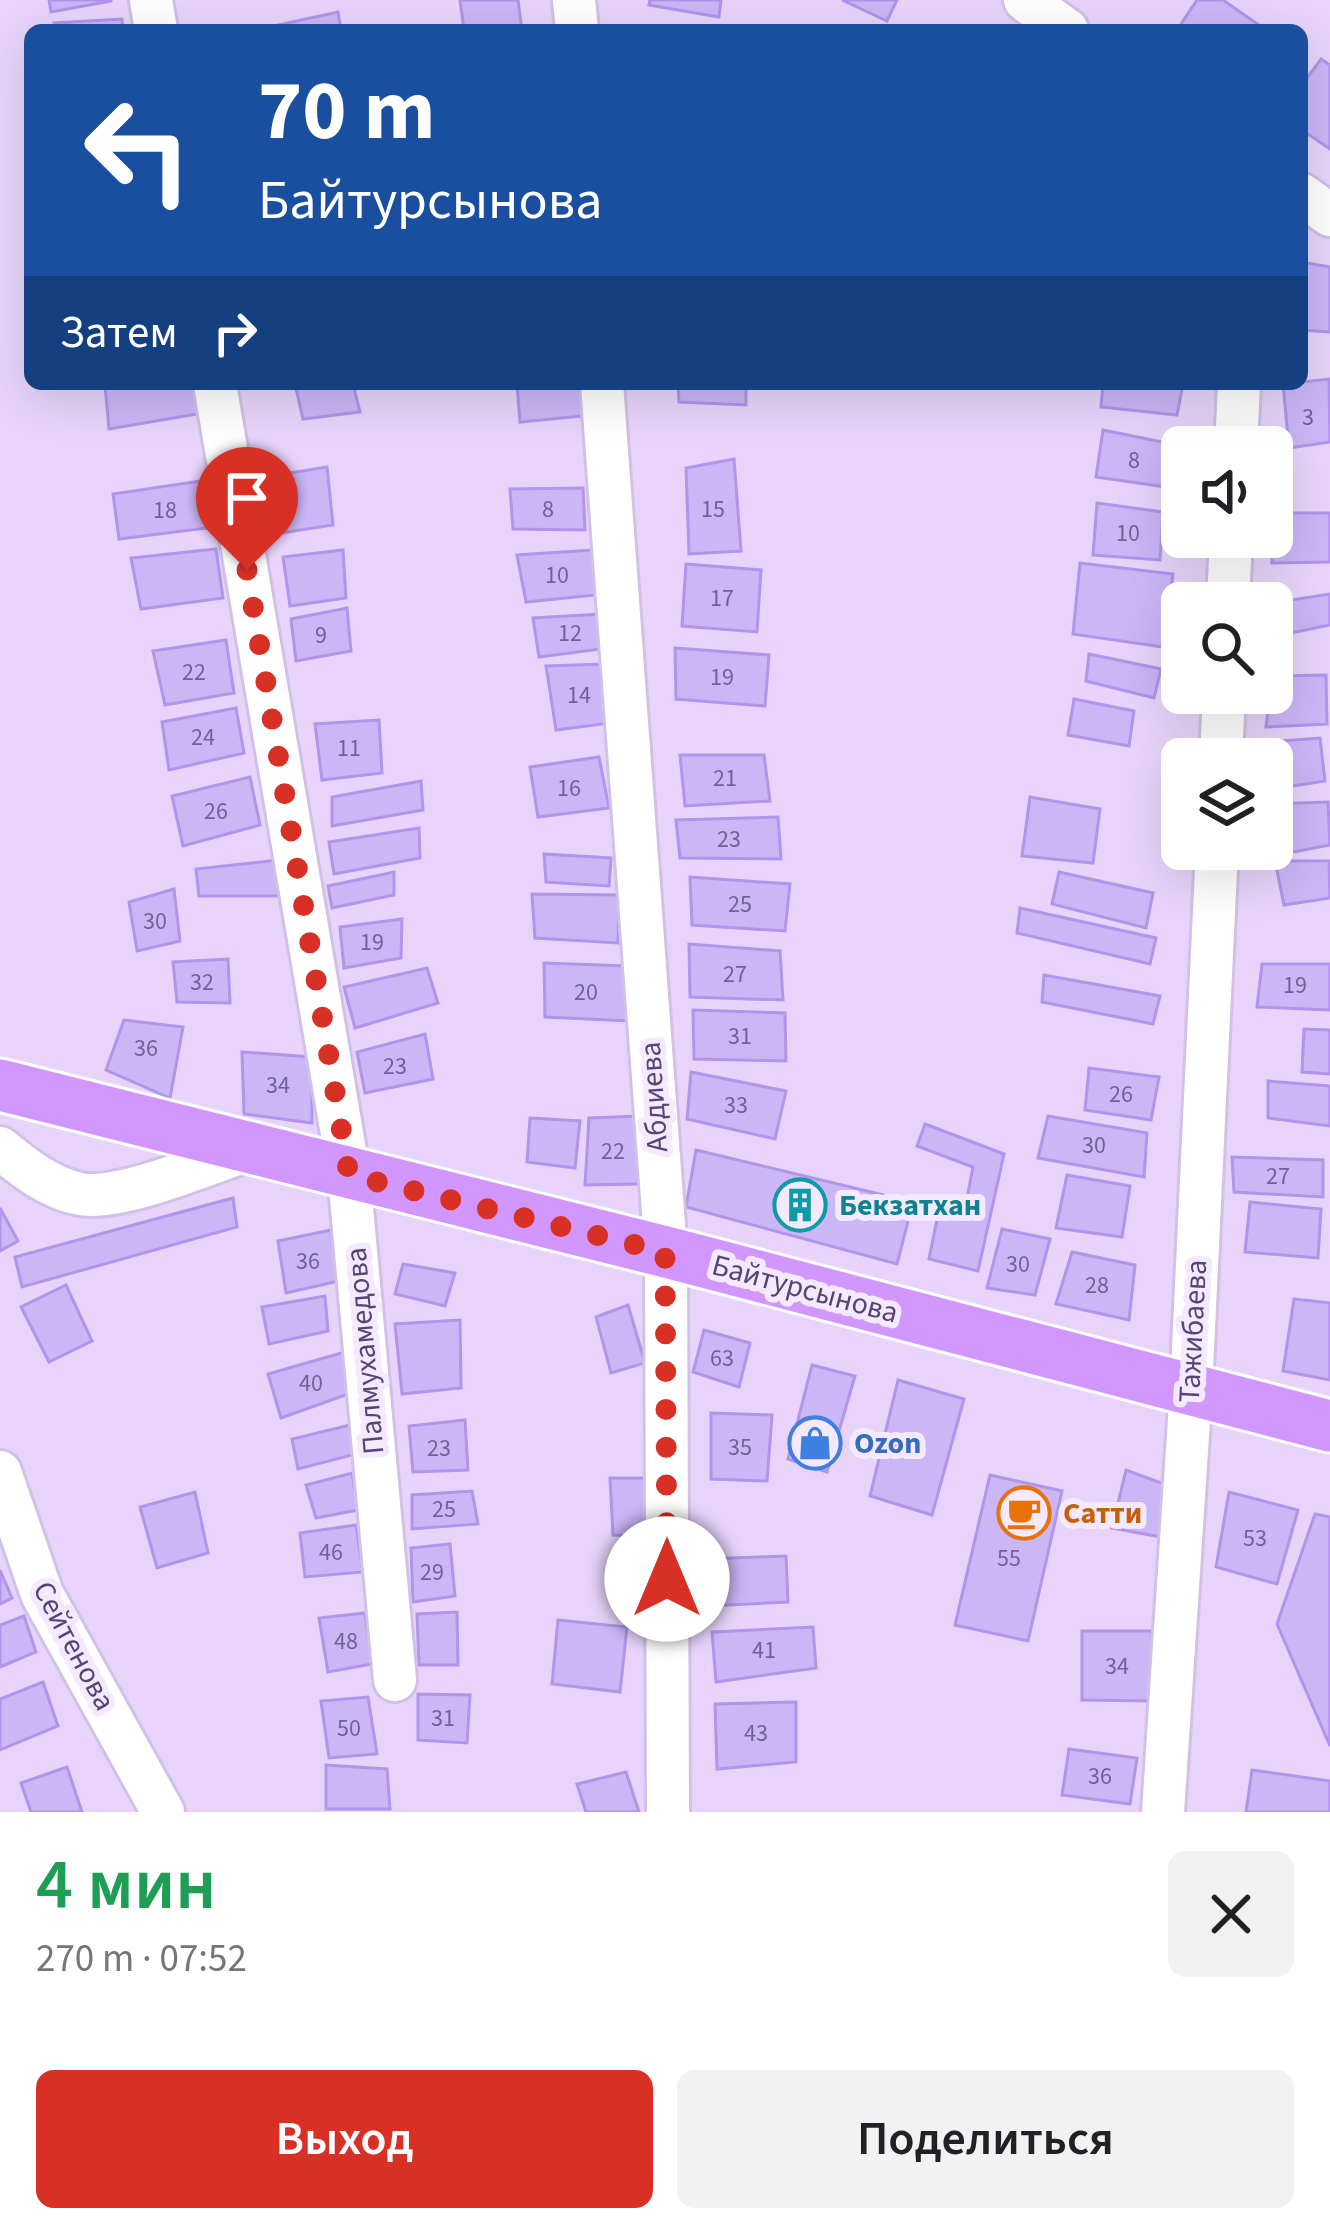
<!DOCTYPE html>
<html lang="ru">
<head>
<meta charset="utf-8">
<style>
	body { margin:0; font-family:"Source Sans 3",sans-serif; background:#f2f2f2; color:#202124; height:100vh; display:flex; flex-direction:column; font-size:45px; white-space:nowrap }
	* { box-sizing:border-box; margin:0 }
	p { font-size:39px; color:#757577 }
	.icon { flex:none; width:66px; height:66px; fill:none; stroke:currentColor; stroke-width:2; stroke-linecap:round; stroke-linejoin:round }
	.map { position:relative; height:1812px; overflow:hidden }
	.panel { display:flex; flex-direction:column; background:#fff; flex:1 }
	.panel>* { flex:none }
	.banner { position:absolute; left:24px; top:24px; width:1284px; height:366px; border-radius:18px; box-shadow:0 12px 48px #0002; background:#1a4fa0; color:#fff; overflow:hidden }
	.fabs { position:absolute; left:1161px; top:426px; display:grid; gap:24px }
	.fabs a { display:grid; place-items:center; width:132px; height:132px; border-radius:18px; background:#fff; box-shadow:0 12px 48px #0002; font-size:60px }
	.pin { position:absolute; display:grid; place-items:center; width:102px; height:102px; color:#fff; margin:-123px -51px; border-radius:50% 50% 50% 0; rotate:-45deg; box-shadow:0 0 12px #0007 }
	.pin .icon { rotate:45deg }
	.me { position:absolute; width:132px; margin:-66px; rotate:0deg; stroke-linejoin:round; filter:drop-shadow(0 0 9px #0008) }
	.turn { display:flex; align-items:center; gap:42px; height:252px; padding:0 36px; font-size:54px }
	.turn .icon { width:156px; height:156px; stroke-width:2.5 }
	.turn b { display:block; font-size:84px; line-height:102px }
	.then { display:flex; align-items:center; height:114px; padding:0 36px; background:#0003; gap:24px; font-size:45px }
	.round { display:grid; place-items:center; flex:none; width:126px; height:126px; border-radius:18px; background:#f2f2f2 }
	.overview { display:flex; align-items:center; justify-content:space-between; height:204px; padding:0 36px }
	h1 { font-size:72px; font-weight:600; line-height:90px; color:#1e9e55 }
	.cta { display:flex; gap:24px; margin-top:auto; padding:24px 36px }
	.cta a { flex:1; height:138px; border-radius:18px; background:#d93025; color:#fff; font-size:48px; font-weight:600; line-height:138px; text-align:center }
	.cta a+a { background:#f2f2f2; color:#202124 }
	.map>svg:first-child { display:block }
	.residential { fill:#e8d4fb; fill-rule:evenodd }
	.building { fill:#cbb6f6; stroke:#b095ea; stroke-width:3 }
	.lines { fill:none; stroke-linecap:round; stroke-linejoin:round }
	.minor-casing { stroke:#d1c1e8; stroke-width:48 }
	.major-casing { stroke:#fff; stroke-width:57 }
	.minor { stroke:#fff; stroke-width:42 }
	.major { stroke:#d197ff; stroke-width:51 }
	.route { stroke:#d93025; stroke-width:21; stroke-dasharray:0 37.8 }
	.labels { text-anchor:middle; dominant-baseline:central; stroke-width:12; stroke-linejoin:round; paint-order:stroke }
	.number-label { font-size:24px; fill:#726197 }
	.street-label { font-size:30px; fill:#544577; stroke:#f5e9ff }
	.culture-label { font-size:30px; font-weight:bold; fill:#0d838f; stroke:#f5e9ff; text-anchor:start }
	.shop-label { font-size:30px; font-weight:bold; fill:#366cbe; stroke:#f5e9ff; text-anchor:start }
	.food-label { font-size:30px; font-weight:bold; fill:#c56008; stroke:#f5e9ff; text-anchor:start }
</style>
</head>
<body>
<div class="map">
<svg width="1330" height="1812" viewBox="0 0 1330 1812">
	<rect width="100%" height="100%" fill="#f1e1fe"/>
	<path class="residential" d="M0,0H1330V1812H0ZM30,30H1302V384H30ZM1182,447H1272V537H1182ZM1182,603H1272V693H1182ZM1182,759H1272V849H1182Z"/>
	<g class="building">
		<polygon points="49,0 111,0 111,1 51,12"/>
		<polygon points="460,0 518,0 522,30 464,30"/>
		<polygon points="650,0 721,0 719,17 649,5"/>
		<polygon points="842,0 897,0 887,21"/>
		<polygon points="1197,0 1223,0 1266,30 1177,30"/>
		<polygon points="338,12 341,30 265,30 264,28"/>
		<polygon points="122,19 123,30 55,30 54,23"/>
		<polygon points="1321,59 1330,65 1330,149 1302,130 1302,85"/>
		<polygon points="1302,262 1330,267 1330,332 1302,330"/>
		<polygon points="1329,379 1330,442 1289,448 1283,384"/>
		<polygon points="114,384 201,384 203,413 109,429 105,386"/>
		<polygon points="295,384 353,384 360,412 303,419"/>
		<polygon points="517,384 580,384 583,416 520,422"/>
		<polygon points="678,384 746,384 746,405 679,402"/>
		<polygon points="1103,384 1183,384 1177,415 1101,407"/>
		<polygon points="1103,430 1172,444 1166,487 1096,477"/>
		<polygon points="734,459 741,551 689,554 686,468"/>
		<polygon points="327,467 333,525 268,535 265,477"/>
		<polygon points="214,479 215,527 119,539 113,494"/>
		<polygon points="583,488 585,530 513,529 510,489"/>
		<polygon points="1097,503 1163,512 1160,560 1093,555"/>
		<polygon points="1272,513 1330,513 1330,562 1272,563"/>
		<polygon points="216,549 223,598 141,609 131,558"/>
		<polygon points="343,550 346,598 290,606 283,557"/>
		<polygon points="592,550 596,595 526,602 517,555"/>
		<polygon points="1080,563 1173,574 1163,647 1073,634"/>
		<polygon points="686,564 761,570 757,632 682,626"/>
		<polygon points="1330,594 1330,625 1291,633 1285,601"/>
		<polygon points="347,608 351,651 296,661 291,619"/>
		<polygon points="601,614 608,648 539,657 533,618"/>
		<polygon points="226,640 234,693 165,705 153,651"/>
		<polygon points="675,648 769,655 765,706 676,699"/>
		<polygon points="1089,654 1161,669 1154,698 1086,681"/>
		<polygon points="605,664 610,723 556,730 546,666"/>
		<polygon points="1326,675 1327,724 1266,727 1272,676"/>
		<polygon points="1074,699 1134,711 1129,746 1068,735"/>
		<polygon points="236,708 244,753 169,770 162,722"/>
		<polygon points="379,720 382,773 322,780 315,724"/>
		<polygon points="1320,738 1325,781 1274,789 1268,742"/>
		<polygon points="680,755 764,755 770,801 685,806"/>
		<polygon points="599,757 609,808 538,817 530,767"/>
		<polygon points="250,777 260,825 183,846 172,796"/>
		<polygon points="421,781 423,810 332,826 332,797"/>
		<polygon points="1030,797 1100,809 1093,863 1022,856"/>
		<polygon points="1328,802 1330,845 1278,855 1272,804"/>
		<polygon points="778,817 781,859 680,858 676,820"/>
		<polygon points="419,828 420,858 334,874 329,842"/>
		<polygon points="544,854 611,858 609,886 546,882"/>
		<polygon points="279,860 279,896 199,896 196,869"/>
		<polygon points="1275,861 1329,861 1330,898 1284,905"/>
		<polygon points="394,872 394,895 332,908 328,886"/>
		<polygon points="1059,872 1153,893 1146,928 1052,904"/>
		<polygon points="690,877 790,884 785,931 692,925"/>
		<polygon points="174,889 180,941 137,951 129,902"/>
		<polygon points="532,894 619,895 618,943 535,938"/>
		<polygon points="1020,908 1156,938 1150,964 1017,933"/>
		<polygon points="402,919 401,958 344,968 340,927"/>
		<polygon points="689,944 780,951 783,1000 690,997"/>
		<polygon points="228,959 230,1003 177,1002 173,962"/>
		<polygon points="544,963 627,966 629,1021 545,1017"/>
		<polygon points="1262,964 1330,964 1330,1010 1257,1007"/>
		<polygon points="427,968 438,1003 355,1028 344,987"/>
		<polygon points="1044,975 1160,996 1153,1024 1042,1002"/>
		<polygon points="693,1010 785,1013 786,1061 694,1059"/>
		<polygon points="124,1020 183,1027 170,1098 106,1070"/>
		<polygon points="1304,1029 1330,1030 1330,1074 1302,1072"/>
		<polygon points="425,1034 433,1079 365,1093 357,1052"/>
		<polygon points="242,1052 312,1057 312,1123 244,1114"/>
		<polygon points="1089,1068 1159,1077 1151,1120 1085,1110"/>
		<polygon points="691,1072 786,1091 775,1139 687,1119"/>
		<polygon points="1268,1081 1330,1086 1330,1126 1268,1118"/>
		<polygon points="639,1116 638,1184 585,1185 589,1118"/>
		<polygon points="1048,1116 1147,1133 1144,1177 1038,1158"/>
		<polygon points="530,1118 580,1121 575,1168 527,1162"/>
		<polygon points="925,1124 1004,1154 978,1271 929,1259 939,1210 964,1214 973,1167 917,1146"/>
		<polygon points="696,1150 913,1202 897,1264 686,1207"/>
		<polygon points="1232,1157 1323,1160 1323,1197 1234,1192"/>
		<polygon points="1067,1175 1130,1186 1122,1237 1056,1228"/>
		<polygon points="233,1198 237,1227 22,1287 15,1257"/>
		<polygon points="1250,1202 1321,1209 1318,1258 1245,1252"/>
		<polygon points="0,1208 18,1241 0,1251"/>
		<polygon points="1002,1229 1050,1239 1035,1295 987,1288"/>
		<polygon points="331,1230 339,1281 286,1293 278,1241"/>
		<polygon points="1072,1252 1135,1265 1129,1320 1056,1304"/>
		<polygon points="403,1264 455,1273 445,1306 395,1294"/>
		<polygon points="66,1285 92,1341 49,1362 21,1307"/>
		<polygon points="325,1296 328,1331 269,1344 262,1307"/>
		<polygon points="1294,1299 1330,1303 1330,1380 1283,1371"/>
		<polygon points="628,1305 645,1363 611,1373 596,1317"/>
		<polygon points="460,1320 461,1388 402,1394 395,1324"/>
		<polygon points="704,1330 750,1343 739,1387 693,1372"/>
		<polygon points="345,1352 354,1392 281,1418 268,1374"/>
		<polygon points="812,1365 855,1376 827,1472 788,1459"/>
		<polygon points="898,1380 964,1399 932,1515 870,1496"/>
		<polygon points="711,1413 772,1415 767,1481 711,1479"/>
		<polygon points="465,1420 468,1470 413,1472 409,1426"/>
		<polygon points="354,1424 360,1453 298,1469 292,1439"/>
		<polygon points="1126,1470 1172,1487 1166,1538 1112,1528"/>
		<polygon points="352,1473 358,1510 316,1518 306,1485"/>
		<polygon points="990,1475 1062,1491 1028,1641 955,1625"/>
		<polygon points="610,1478 655,1478 652,1536 613,1535"/>
		<polygon points="472,1491 478,1524 412,1529 412,1495"/>
		<polygon points="195,1492 208,1553 157,1568 140,1507"/>
		<polygon points="1229,1492 1298,1510 1277,1584 1216,1567"/>
		<polygon points="1315,1514 1330,1517 1330,1746 1277,1624"/>
		<polygon points="356,1525 363,1572 305,1577 300,1533"/>
		<polygon points="450,1544 455,1596 413,1602 411,1548"/>
		<polygon points="786,1556 788,1602 711,1606 705,1559"/>
		<polygon points="0,1570 12,1598 0,1604"/>
		<polygon points="457,1612 458,1665 419,1665 417,1614"/>
		<polygon points="365,1613 372,1664 328,1672 319,1618"/>
		<polygon points="24,1616 36,1652 0,1667 0,1625"/>
		<polygon points="558,1620 627,1627 620,1692 552,1684"/>
		<polygon points="813,1627 816,1668 716,1682 712,1632"/>
		<polygon points="1082,1631 1152,1631 1152,1701 1082,1700"/>
		<polygon points="43,1682 58,1726 0,1750 0,1699"/>
		<polygon points="418,1694 470,1695 467,1743 418,1740"/>
		<polygon points="368,1697 377,1754 329,1758 321,1701"/>
		<polygon points="796,1702 796,1762 717,1769 715,1704"/>
		<polygon points="1069,1749 1137,1758 1130,1804 1062,1795"/>
		<polygon points="326,1765 387,1769 390,1809 326,1809"/>
		<polygon points="67,1767 82,1812 31,1812 21,1783"/>
		<polygon points="1252,1770 1330,1781 1330,1812 1246,1812"/>
		<polygon points="626,1772 639,1812 586,1812 577,1784"/>
	</g>
	<g class="lines">
		<g class="minor-casing">
			<g id="minor">
				<polyline points="151,0 156,30"/>
				<polyline points="574,0 577,30"/>
				<polyline points="1025,0 1067,30"/>
				<polyline points="1302,195 1330,215"/>
				<polyline points="215,384 349,1175 395,1680"/>
				<polyline points="602,384 666,1252 668,1812"/>
				<polyline points="1236,447 1239,384"/>
				<polyline points="1228,603 1231,537"/>
				<polyline points="1221,759 1224,693"/>
				<path d="M0,1148C23,1167 49,1188 80,1194C119,1202 211,1162 251,1149"/>
				<polyline points="0,1472 42,1594 163,1812"/>
				<polyline points="1163,1812 1191,1390 1217,849"/>
			</g>
		</g>
		<g class="major-casing">
			<polyline id="major" points="0,1085 666,1252 1330,1426"/>
		</g>
		<use href="#minor" class="minor"/>
		<use href="#major" class="major"/>
	</g>
	<g class="lines">
		<polyline class="route" points="247,570 349,1175 665,1252 667,1579"/>
	</g>
	<defs>
		<g id="building-ring" transform="scale(2.7)"><circle r="9.5" fill="#f5e9ff" stroke="#0f9aa8" stroke-width="1.5"/><path d="M-4-6H4V6H1V3H-1V6H-4ZM-2.5-4.3h1.7v1.8h-1.7ZM.8-4.3h1.7v1.8H.8ZM-2.5-1h1.7V.8h-1.7ZM.8-1h1.7V.8H.8Z" fill="#0f9aa8"/></g>
		<g id="shop-ring" transform="scale(2.7)"><circle r="9.5" fill="#f5e9ff" stroke="#3f7fe0" stroke-width="1.5"/><path d="M-5-2.5h2.3a2.7 3.5 0 0 1 5.4 0H5L5.5 6h-11ZM-1.5-2.5h3a1.5 2.3 0 0 0-3 0Z" fill="#3f7fe0"/></g>
		<g id="cafe-ring" transform="scale(2.7)"><circle r="9.5" fill="#f5e9ff" stroke="#e8710a" stroke-width="1.5"/><path d="M-5.5-4.5H6V0H3Q3 3.5 0 3.5H-2.5Q-5.5 3.5-5.5 0ZM3-3.2v2h1.7v-2ZM-6 4.5H4V6H-6Z" fill="#e8710a"/></g>
	</defs>
	<g fill-rule="evenodd">
		<use href="#building-ring" x="800" y="1205"/>
		<use href="#shop-ring" x="815" y="1443"/>
		<use href="#cafe-ring" x="1024" y="1513"/>
	</g>
	<g class="labels">
		<g class="number-label">
			<text x="1308" y="417">3</text>
			<text x="1134" y="460">8</text>
			<text x="548" y="509">8</text>
			<text x="713" y="509">15</text>
			<text x="165" y="510">18</text>
			<text x="1128" y="533">10</text>
			<text x="557" y="575">10</text>
			<text x="722" y="598">17</text>
			<text x="570" y="633">12</text>
			<text x="321" y="635">9</text>
			<text x="194" y="672">22</text>
			<text x="722" y="677">19</text>
			<text x="579" y="695">14</text>
			<text x="203" y="737">24</text>
			<text x="349" y="748">11</text>
			<text x="725" y="778">21</text>
			<text x="569" y="788">16</text>
			<text x="216" y="811">26</text>
			<text x="729" y="839">23</text>
			<text x="740" y="904">25</text>
			<text x="155" y="921">30</text>
			<text x="372" y="942">19</text>
			<text x="735" y="974">27</text>
			<text x="202" y="982">32</text>
			<text x="1295" y="985">19</text>
			<text x="586" y="992">20</text>
			<text x="740" y="1036">31</text>
			<text x="146" y="1048">36</text>
			<text x="395" y="1066">23</text>
			<text x="278" y="1085">34</text>
			<text x="1121" y="1094">26</text>
			<text x="736" y="1105">33</text>
			<text x="1094" y="1145">30</text>
			<text x="613" y="1151">22</text>
			<text x="1278" y="1176">27</text>
			<text x="308" y="1261">36</text>
			<text x="1018" y="1264">30</text>
			<text x="1097" y="1285">28</text>
			<text x="722" y="1358">63</text>
			<text x="311" y="1383">40</text>
			<text x="740" y="1447">35</text>
			<text x="439" y="1448">23</text>
			<text x="444" y="1509">25</text>
			<text x="1255" y="1538">53</text>
			<text x="331" y="1552">46</text>
			<text x="1009" y="1558">55</text>
			<text x="432" y="1572">29</text>
			<text x="346" y="1641">48</text>
			<text x="764" y="1650">41</text>
			<text x="1117" y="1666">34</text>
			<text x="443" y="1718">31</text>
			<text x="349" y="1728">50</text>
			<text x="756" y="1733">43</text>
			<text x="1100" y="1776">36</text>
		</g>
		<g class="street-label">
			<text transform="translate(654 1097) rotate(-94)">Абдиева</text>
			<text transform="translate(805 1289) rotate(15)">Байтурсынова</text>
			<text transform="translate(1193 1331) rotate(-87)">Тажибаева</text>
			<text transform="translate(365 1351) rotate(-95)">Палмухамедова</text>
			<text transform="translate(74 1646) rotate(62)">Сейтенова</text>
		</g>
		<g class="culture-label">
			<text x="839" y="1205">Бекзатхан</text>
		</g>
		<g class="shop-label">
			<text x="854" y="1443">Ozon</text>
		</g>
		<g class="food-label">
			<text x="1063" y="1513">Сатти</text>
		</g>
	</g>
</svg>
<div class="fabs">
<a><svg class="icon" aria-label="sound" viewBox="0 0 24 24"><path d="M4 9h4l5-4v14l-5-4H4zM17 9q2 3 0 6"/></svg></a>
<a><svg class="icon" aria-label="search" viewBox="0 0 24 24"><circle cx="10" cy="10" r="6"/><path d="M15 15l6 6"/></svg></a>
<a><svg class="icon" aria-label="layers" viewBox="0 0 24 24"><path d="M12 4l9 5-9 5-9-5zM3 14l9 5 9-5"/></svg></a>
</div>
<div class="pin" style="left:247px;top:570px;background:#d93025"><svg class="icon" aria-label="arrive" viewBox="0 0 24 24"><path d="M6 21V4h12l-3 4 3 4H6"/></svg></div>
<svg class="me" style="left:667px;top:1579px" viewBox="-20 -20 40 40"><circle r="19" fill="#fff"/><path d="M0-13L10 11 0 6-10 11z" fill="#d93025"/></svg>
<div class="banner">
<div class="turn"><svg class="icon" aria-label="left" viewBox="0 0 24 24"><path d="M17 20v-9H6M10 6l-5 5 5 5"/></svg><div><b>70 m</b>Байтурсынова</div></div>
<div class="then">Затем<svg class="icon" aria-label="right" viewBox="0 0 24 24"><path d="M7 20v-9h11M14 6l5 5-5 5"/></svg></div>
</div>
</div>
<section class="panel">
<div class="overview"><div><h1>4 мин</h1><p>270 m · 07:52</p></div><a class="round"><svg class="icon" aria-label="close" viewBox="0 0 24 24"><path d="M6 6l12 12M18 6L6 18"/></svg></a></div>
<div class="cta"><a>Выход</a><a>Поделиться</a></div>
</section>
</body>
</html>
